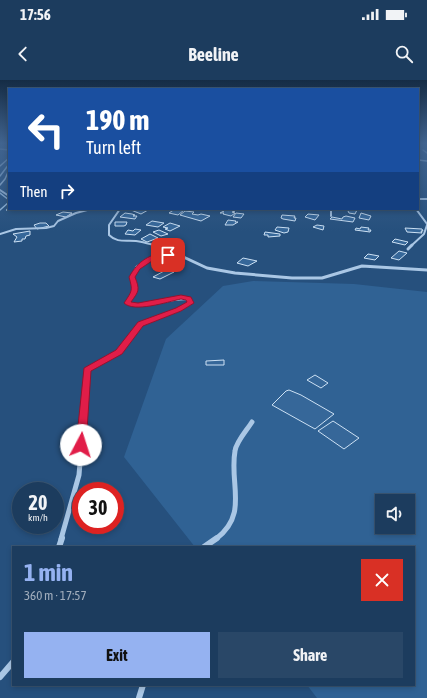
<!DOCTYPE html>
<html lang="en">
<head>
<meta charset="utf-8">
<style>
	body { margin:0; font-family:"Asap Condensed",sans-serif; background:#294767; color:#f1f3f6; height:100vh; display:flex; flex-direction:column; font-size:15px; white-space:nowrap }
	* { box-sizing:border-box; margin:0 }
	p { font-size:13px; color:#a0adbc }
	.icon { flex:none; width:22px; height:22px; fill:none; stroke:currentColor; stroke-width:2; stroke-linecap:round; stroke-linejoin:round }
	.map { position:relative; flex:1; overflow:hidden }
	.panel { position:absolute; left:12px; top:466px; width:403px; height:140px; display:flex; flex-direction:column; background:#1c3c5e; border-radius:0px; box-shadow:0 2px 6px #0003,0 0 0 1px #3a5673 }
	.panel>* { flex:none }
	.hud { position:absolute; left:8px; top:8px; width:411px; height:122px; border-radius:0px; box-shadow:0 2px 6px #0003,0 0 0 1px #3a5673; background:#1a4fa0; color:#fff; overflow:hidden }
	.buttons { position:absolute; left:375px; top:414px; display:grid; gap:8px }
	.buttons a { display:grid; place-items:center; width:40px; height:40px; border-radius:0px; background:#1c3c5e; box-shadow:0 2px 6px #0003,0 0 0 1px #3a5673; font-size:20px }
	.speed { position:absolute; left:12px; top:402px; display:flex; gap:8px; font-size:20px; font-weight:700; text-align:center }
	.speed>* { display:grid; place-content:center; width:52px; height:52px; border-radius:50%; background:#1c3c5e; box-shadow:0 2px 6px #0003,0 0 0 1px #3a5673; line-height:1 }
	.speed small { font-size:10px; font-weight:400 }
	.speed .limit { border:6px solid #d22; background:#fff; color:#111 }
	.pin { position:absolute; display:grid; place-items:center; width:34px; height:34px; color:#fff; margin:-17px; border-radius:8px; box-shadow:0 2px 6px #0006 }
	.me { position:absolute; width:44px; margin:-22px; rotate:5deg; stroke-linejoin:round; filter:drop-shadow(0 0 3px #0008) }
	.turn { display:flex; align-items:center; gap:14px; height:84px; padding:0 12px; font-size:18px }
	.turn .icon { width:52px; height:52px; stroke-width:2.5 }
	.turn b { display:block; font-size:28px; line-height:34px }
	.then { display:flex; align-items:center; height:38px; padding:0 12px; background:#0003; gap:8px; font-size:15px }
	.round { display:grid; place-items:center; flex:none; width:42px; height:42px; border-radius:0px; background:#294767 }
	.head { display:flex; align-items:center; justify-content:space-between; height:68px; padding:0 12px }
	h1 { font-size:24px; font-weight:700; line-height:30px; color:#95b2f1 }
	.cta { display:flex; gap:8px; margin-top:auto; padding:8px 12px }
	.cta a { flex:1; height:46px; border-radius:0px; background:#95b2f1; color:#111; font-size:16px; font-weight:700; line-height:46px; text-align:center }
	.cta a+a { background:#294767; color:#f1f3f6 }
	.status { display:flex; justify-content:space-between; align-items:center; height:28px; padding:0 20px; background:#1c3c5e; direction:ltr }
	.status svg { height:11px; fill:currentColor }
	header { display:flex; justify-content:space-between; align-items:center; height:52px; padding:0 12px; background:#1c3c5e; font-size:18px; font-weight:700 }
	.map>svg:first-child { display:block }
	.green { fill:#306294; fill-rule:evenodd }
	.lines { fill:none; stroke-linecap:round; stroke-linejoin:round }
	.stream { stroke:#9fc3e5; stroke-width:1.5 }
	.building { fill:#366799; stroke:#cde1f4 }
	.minor-far5 { stroke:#aac7e5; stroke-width:1.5 }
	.minor-far4 { stroke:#aac7e5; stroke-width:2 }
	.minor-far3 { stroke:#aac7e5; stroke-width:3 }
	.minor-far2 { stroke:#aac7e5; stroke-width:3.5 }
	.minor-far1 { stroke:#aac7e5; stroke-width:5 }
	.minor { stroke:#aac7e5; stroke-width:6 }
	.route { fill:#e11d48; stroke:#92132f }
</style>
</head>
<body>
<div class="status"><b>17:56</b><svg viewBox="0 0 49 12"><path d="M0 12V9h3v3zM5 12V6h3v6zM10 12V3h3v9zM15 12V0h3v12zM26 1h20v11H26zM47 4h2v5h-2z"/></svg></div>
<header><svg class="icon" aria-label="back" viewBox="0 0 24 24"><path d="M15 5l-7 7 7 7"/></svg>Beeline<svg class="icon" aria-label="search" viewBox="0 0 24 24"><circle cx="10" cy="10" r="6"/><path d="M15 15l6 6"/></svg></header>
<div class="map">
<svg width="427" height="618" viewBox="0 0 427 618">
	<rect width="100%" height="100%" fill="#26507d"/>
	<path class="green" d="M253,201L354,204L427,212V618H317L307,605H414V467H195L124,377L166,259L223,206ZM382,421H408V447H382Z"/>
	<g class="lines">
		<g class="stream">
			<polyline points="0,96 9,84"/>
			<polyline points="0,113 9,120"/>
			<polyline points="0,130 9,122"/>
		</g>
	</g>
	<g class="building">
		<polygon points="132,129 146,129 145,130 148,130 141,134 131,130"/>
		<polygon points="175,129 182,129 184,130 178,135 169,133"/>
		<polygon points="227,129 235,131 232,132 235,133 231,136 223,134 224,133 220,133 224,131 218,130"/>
		<polygon points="347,129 352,129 357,130 355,134 349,133"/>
		<polygon points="185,131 194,132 192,134 198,135 201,134 210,136 201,141 180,135"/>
		<polygon points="63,132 72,133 66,137 56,135"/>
		<polygon points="125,133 132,134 135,135 133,136 137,136 135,139 120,137"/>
		<polygon points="236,133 244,134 241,138 233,137"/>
		<polygon points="361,133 371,136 369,140 359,138"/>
		<polygon points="308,134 319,135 315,140 305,137"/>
		<polygon points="282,135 295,136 294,138 296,138 295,141 283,139 281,138"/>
		<polygon points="346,136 355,138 353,142 330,139 332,137 342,139 343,137"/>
		<polygon points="228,140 236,141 235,142 238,142 233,145 225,145"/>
		<polygon points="152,141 164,143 158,147 146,145"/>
		<polygon points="115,142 127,142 126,145 124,146 115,146"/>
		<polygon points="40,143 46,143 49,146 37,149 34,145"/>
		<polygon points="170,143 180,146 170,151 165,149 168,148 163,147"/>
		<polygon points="317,145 324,146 323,150 313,147"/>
		<polygon points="277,147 289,148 288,152 284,153 275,150"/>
		<polygon points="361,147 369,148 368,150 371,150 370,152 355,150 356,148 360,149"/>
		<polygon points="405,148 422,149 423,151 421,151 422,153 407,152"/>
		<polygon points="135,149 141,150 135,155 125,154 128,150 133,151"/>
		<polygon points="159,150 168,154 161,156 153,152"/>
		<polygon points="30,151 30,155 26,156 25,159 22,159 22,161 14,162 17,157 13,154"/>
		<polygon points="265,152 280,154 280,156 268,157 268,155 264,155"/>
		<polygon points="150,154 158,158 147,162 141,159"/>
		<polygon points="395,159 408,162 405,165 392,162"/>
		<polygon points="399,171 407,173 399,180 391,178"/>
		<polygon points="368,174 379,176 375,180 364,178"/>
		<polygon points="243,178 257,181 248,186 237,183"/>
		<polygon points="166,190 174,192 160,199 153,197"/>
		<polygon points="224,280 224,285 206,285 206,281"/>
		<polygon points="315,295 328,303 321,308 307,300"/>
		<polygon points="289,310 301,315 334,334 315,349 272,325 286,311"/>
		<polygon points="333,341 359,358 344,369 318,351"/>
	</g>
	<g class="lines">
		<g class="minor-far5">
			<polyline points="0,69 9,70"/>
			<polyline points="423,70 427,73"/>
			<polyline points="418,80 427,81"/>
			<polyline points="0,86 9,78"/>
			<polyline points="0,105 5,99 9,90"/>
		</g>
		<g class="minor-far4">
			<polyline points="0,110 9,116"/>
			<polyline points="418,119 427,119"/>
			<path d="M120,129L109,145V155C117,163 125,160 136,161C143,162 150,164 158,166"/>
			<polyline points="331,129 331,136"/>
			<polyline points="416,129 427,144"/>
			<polyline points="7,130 9,128"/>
			<polyline points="0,154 16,149 46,148 54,146 58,141 76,133 91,129"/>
			<polyline points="411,166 424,154 427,145"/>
		</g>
		<g class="minor-far3">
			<polyline points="153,165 171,169 179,175 207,188 235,193 292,198 322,198 362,186 427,190"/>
			<polyline points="408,169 412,165"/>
			<path d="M152,240L179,230L191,223L188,219C168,217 146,229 127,223L134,211L132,197L137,187L156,175H179"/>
		</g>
		<polyline class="minor-far2" points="84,335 87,290 119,272 140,244 155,239"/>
		<g class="minor-far1">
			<polyline points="61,459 79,395 84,334"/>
			<path d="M216,459C249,434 229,404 235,371C236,362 247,350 252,342"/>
		</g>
		<g class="minor">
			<polyline points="59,467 62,458"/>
			<polyline points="204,467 217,458"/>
			<polyline points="0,597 13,582"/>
			<polyline points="139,618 143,605"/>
		</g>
	</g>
	<linearGradient id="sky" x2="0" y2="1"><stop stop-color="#152c45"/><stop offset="0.42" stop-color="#41648f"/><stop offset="1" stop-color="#41648f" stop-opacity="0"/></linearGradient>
	<rect width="427" height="151" fill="url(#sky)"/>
	<path class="route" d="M168,173L170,174V177H158L140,189L135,197C140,210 139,211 131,222L138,223L181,215L191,217L194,223L181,231L143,246L122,274L91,291L86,365L85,367H77L76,365L84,288L116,270L138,242L176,228L187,222L186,220L181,219C167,222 134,233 124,223C132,211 133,211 129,197C138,181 150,173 168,173Z"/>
</svg>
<div class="buttons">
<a><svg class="icon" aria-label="sound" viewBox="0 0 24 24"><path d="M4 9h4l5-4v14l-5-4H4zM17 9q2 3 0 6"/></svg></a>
</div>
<div class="speed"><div>20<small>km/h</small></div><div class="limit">30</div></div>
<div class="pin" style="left:168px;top:175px;background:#d93025"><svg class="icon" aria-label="arrive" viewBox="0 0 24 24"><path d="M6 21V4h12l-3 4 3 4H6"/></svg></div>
<svg class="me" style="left:81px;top:365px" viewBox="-20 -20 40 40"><circle r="19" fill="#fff"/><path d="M0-13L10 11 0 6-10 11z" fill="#e11d48"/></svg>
<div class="hud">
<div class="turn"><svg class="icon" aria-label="left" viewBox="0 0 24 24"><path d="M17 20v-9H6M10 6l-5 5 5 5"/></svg><div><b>190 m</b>Turn left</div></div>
<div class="then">Then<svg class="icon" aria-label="right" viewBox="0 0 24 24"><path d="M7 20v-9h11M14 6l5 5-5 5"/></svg></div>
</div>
<section class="panel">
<div class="head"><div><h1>1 min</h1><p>360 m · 17:57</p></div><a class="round" style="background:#d93025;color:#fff"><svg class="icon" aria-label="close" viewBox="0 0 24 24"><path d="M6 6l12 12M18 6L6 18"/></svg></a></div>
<div class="cta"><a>Exit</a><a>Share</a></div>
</section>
</div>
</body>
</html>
